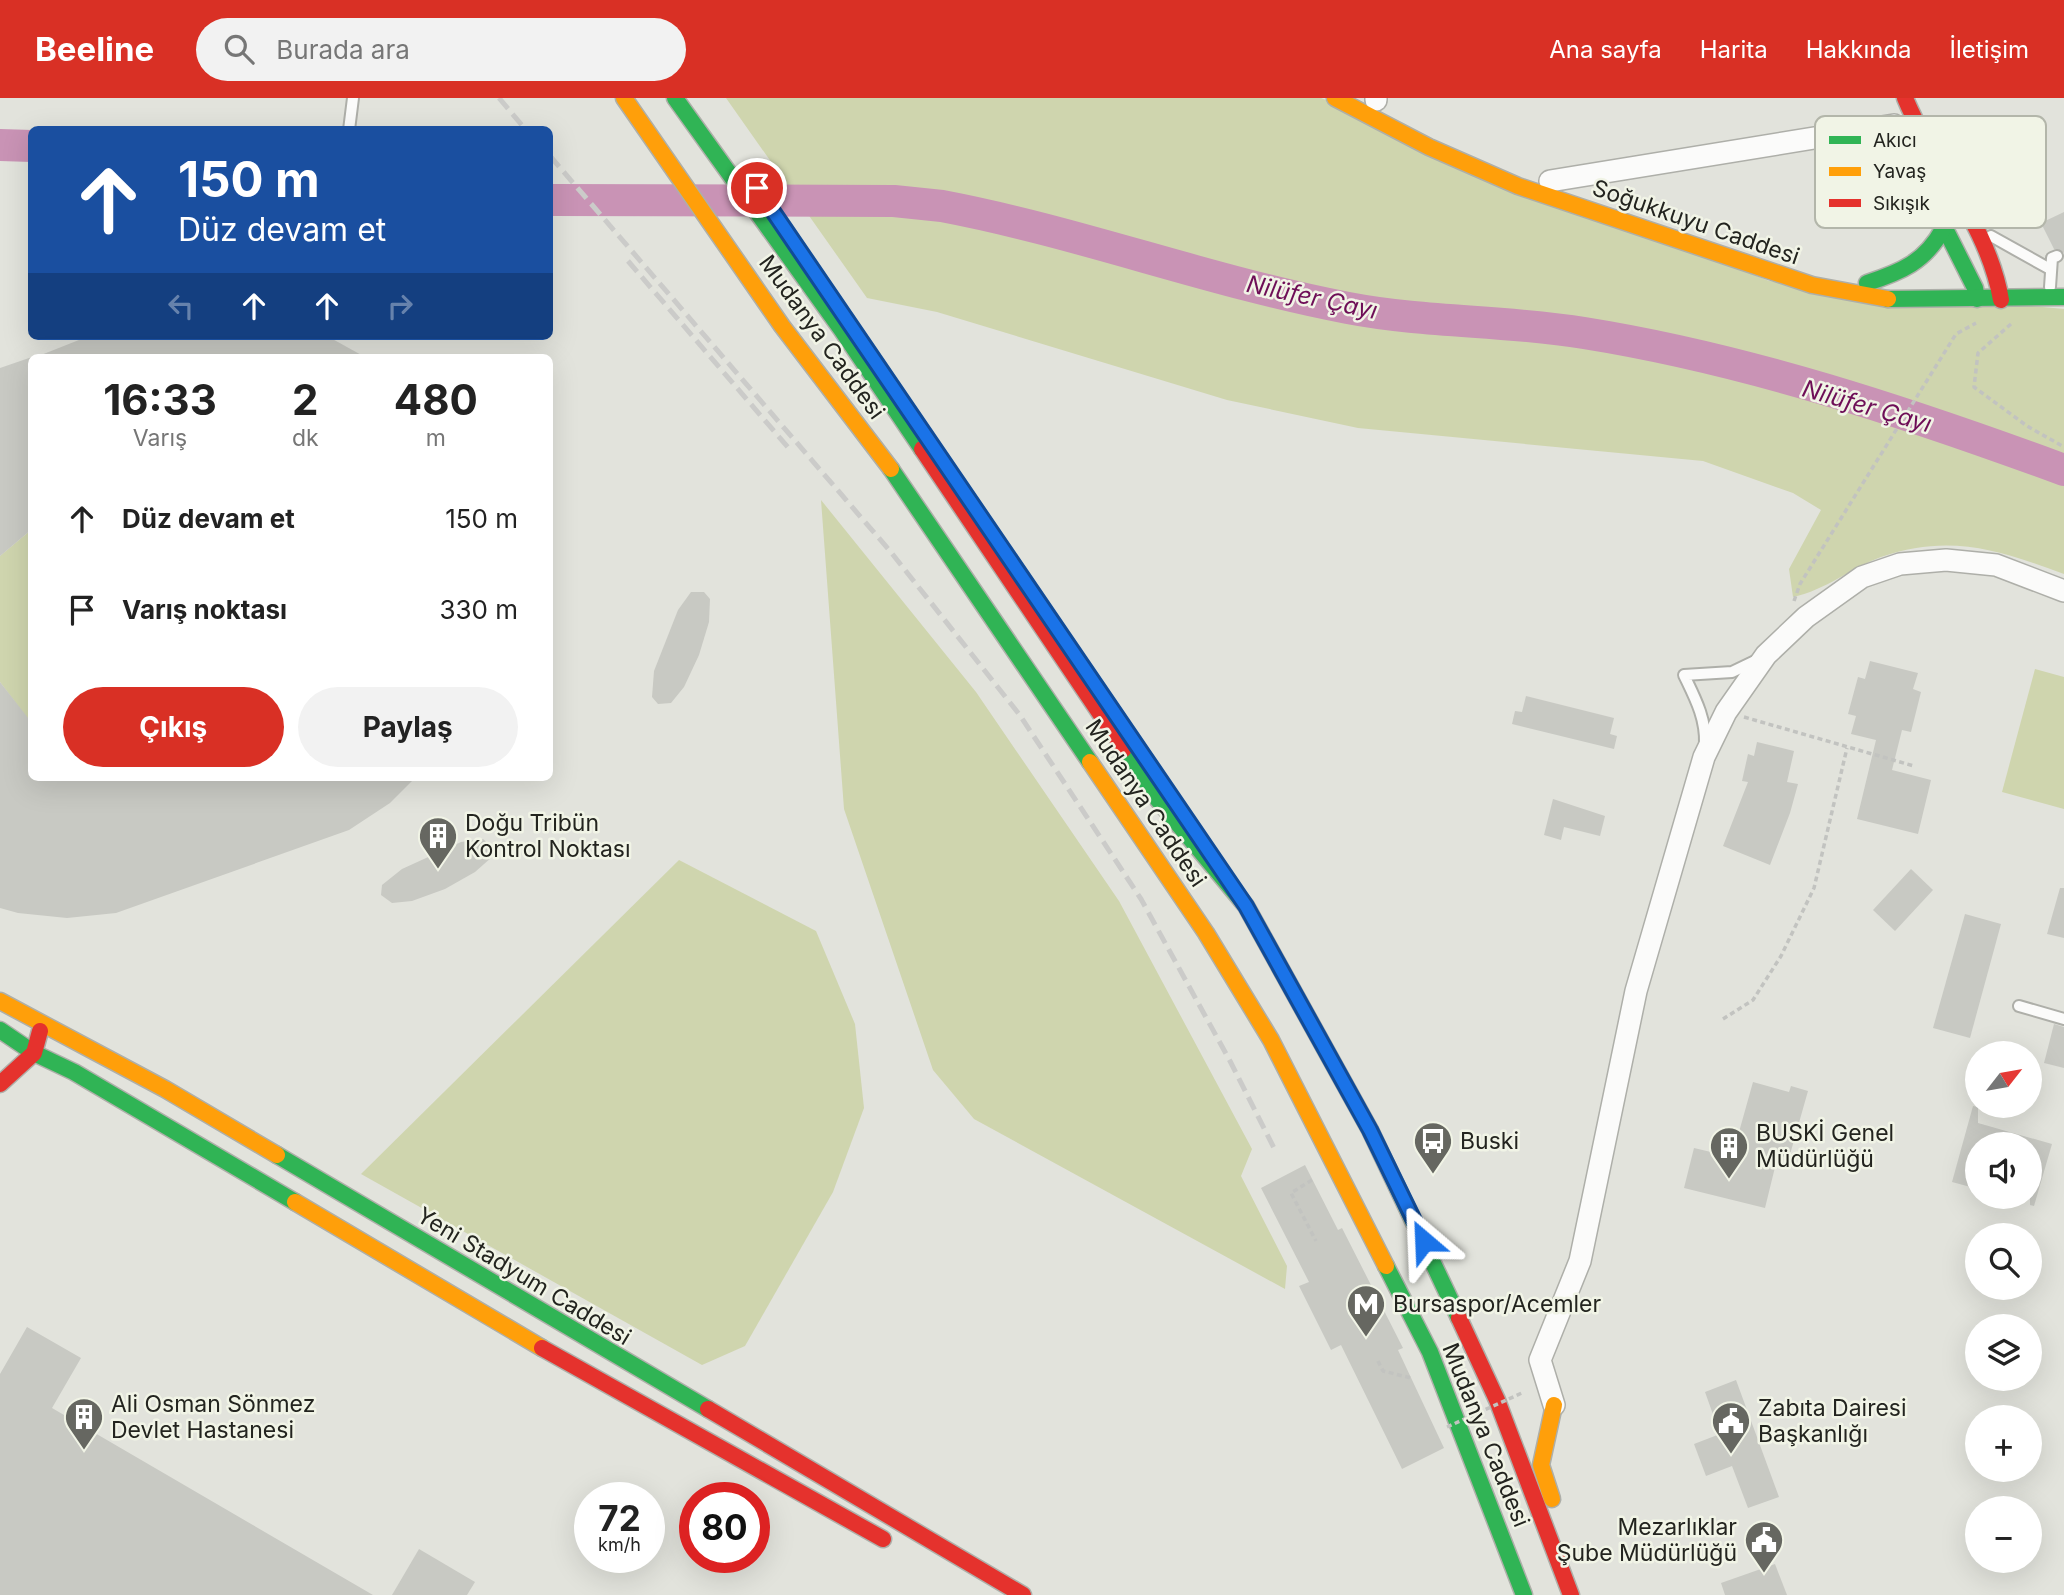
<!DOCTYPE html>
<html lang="tr">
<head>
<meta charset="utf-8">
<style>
	body { margin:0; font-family:Inter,sans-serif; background:#f2f2f2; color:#222; height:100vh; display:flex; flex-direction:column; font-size:26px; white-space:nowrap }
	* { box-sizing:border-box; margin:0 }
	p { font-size:23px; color:#767676 }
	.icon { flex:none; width:38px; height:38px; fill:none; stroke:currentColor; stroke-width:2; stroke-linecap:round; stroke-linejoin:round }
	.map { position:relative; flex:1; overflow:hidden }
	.details { position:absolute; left:28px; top:256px; width:525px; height:427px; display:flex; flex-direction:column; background:#fff; border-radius:10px; box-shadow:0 7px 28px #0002 }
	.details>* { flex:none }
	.banner { position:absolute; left:28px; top:28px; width:525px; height:214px; border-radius:10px; box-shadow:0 7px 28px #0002; background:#1a4fa0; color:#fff; overflow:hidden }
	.needle { width:46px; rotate:59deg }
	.tools { position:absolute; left:1965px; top:943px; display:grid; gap:14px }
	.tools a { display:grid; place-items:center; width:77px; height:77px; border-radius:50%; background:#fff; box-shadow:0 7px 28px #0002; font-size:35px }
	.speed { position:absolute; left:574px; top:1384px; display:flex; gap:14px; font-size:35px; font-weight:700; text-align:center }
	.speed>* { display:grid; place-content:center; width:91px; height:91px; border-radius:50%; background:#fff; box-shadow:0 7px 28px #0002; line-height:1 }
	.speed small { font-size:18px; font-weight:400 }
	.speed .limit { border:10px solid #d22; background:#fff; color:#111 }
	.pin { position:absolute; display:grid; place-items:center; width:60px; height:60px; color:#fff; margin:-30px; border:4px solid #fff; border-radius:50%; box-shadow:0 2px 7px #0007 }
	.me { position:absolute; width:77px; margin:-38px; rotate:334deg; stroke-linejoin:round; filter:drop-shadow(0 0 5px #0008) }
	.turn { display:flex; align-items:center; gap:24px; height:147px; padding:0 35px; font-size:32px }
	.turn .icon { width:91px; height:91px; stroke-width:2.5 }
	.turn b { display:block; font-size:49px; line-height:60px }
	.lanes { display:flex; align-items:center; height:66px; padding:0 35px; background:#0003; justify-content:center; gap:35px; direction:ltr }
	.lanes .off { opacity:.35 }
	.eta { display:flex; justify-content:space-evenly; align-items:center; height:119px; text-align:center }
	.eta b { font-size:42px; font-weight:700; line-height:49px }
	.button { display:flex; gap:14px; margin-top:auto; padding:14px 35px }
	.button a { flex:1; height:80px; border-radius:42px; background:#d93025; color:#fff; font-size:28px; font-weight:700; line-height:80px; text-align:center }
	.button a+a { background:#f2f2f2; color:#222 }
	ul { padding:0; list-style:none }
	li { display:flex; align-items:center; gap:21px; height:91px; padding:0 35px }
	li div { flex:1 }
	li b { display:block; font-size:26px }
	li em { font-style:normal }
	header { display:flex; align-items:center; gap:42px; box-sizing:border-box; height:98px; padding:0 35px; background:#d93025; color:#fff }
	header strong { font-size:33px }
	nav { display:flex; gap:38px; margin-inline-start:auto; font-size:24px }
	.search { width:490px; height:63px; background:#f2f2f2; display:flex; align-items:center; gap:18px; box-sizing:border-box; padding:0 24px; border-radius:38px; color:#767676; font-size:26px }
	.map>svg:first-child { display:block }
	.grass { fill:#cfd5ae }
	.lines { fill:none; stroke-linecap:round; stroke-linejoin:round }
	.river { stroke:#c993b5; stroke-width:32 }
	.building { fill:#c8c9c3 }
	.lane-casing { stroke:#aeafa9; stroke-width:14 }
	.street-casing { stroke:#aeafa9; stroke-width:24 }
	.fast-casing { stroke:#aeafa9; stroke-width:19 }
	.slow-casing { stroke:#aeafa9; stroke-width:19 }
	.jam-casing { stroke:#aeafa9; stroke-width:19 }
	.path { stroke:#c2c3c0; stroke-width:3.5; stroke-dasharray:5 3.5; stroke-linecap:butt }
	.lane { stroke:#fbfbfa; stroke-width:10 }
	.street { stroke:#fbfbfa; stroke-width:21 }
	.fast { stroke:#30b455; stroke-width:16 }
	.slow { stroke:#ff9f0a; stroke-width:16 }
	.jam { stroke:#e5322d; stroke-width:16 }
	.rail { stroke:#cbcbc9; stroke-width:5; stroke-dasharray:14 7; stroke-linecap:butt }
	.path-bridge { stroke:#c2c3c0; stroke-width:3.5; stroke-dasharray:5 3.5; stroke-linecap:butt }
	.route-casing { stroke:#114b97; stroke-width:18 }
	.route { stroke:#1a73e8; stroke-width:12 }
	.labels { text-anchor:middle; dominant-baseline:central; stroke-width:5; stroke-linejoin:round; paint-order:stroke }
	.street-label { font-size:23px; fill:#23241f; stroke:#f1f4e6 }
	.poi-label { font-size:23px; fill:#23241f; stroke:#f1f4e6; text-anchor:start }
	.water-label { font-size:24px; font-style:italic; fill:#6e0e57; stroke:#f1f4e6 }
	.key { fill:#f1f4e6; stroke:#b3b6aa; stroke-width:2 }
	.key-label { font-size:19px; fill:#23241f }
</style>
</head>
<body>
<header>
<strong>Beeline</strong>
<div class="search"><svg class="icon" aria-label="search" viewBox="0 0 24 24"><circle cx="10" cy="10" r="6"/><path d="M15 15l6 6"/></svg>Burada ara</div>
<nav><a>Ana sayfa</a><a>Harita</a><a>Hakkında</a><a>İletişim</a></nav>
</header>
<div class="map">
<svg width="2064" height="1497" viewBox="0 0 2064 1497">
	<rect width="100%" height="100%" fill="#e2e3dc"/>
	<g class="grass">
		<path d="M726,0H1321L1769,183L2064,211V476C1999,452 1950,435 1881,459C1851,470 1826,492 1793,499L1789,471L1821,412L1793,395L1703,363L1358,330L1227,302L937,214L867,200Z"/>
		<polygon points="821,402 976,594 1119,803 1252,1051 1241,1078 1287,1168 1285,1191 974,1021 933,972 844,711"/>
		<polygon points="31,432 31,625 0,584 0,458"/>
		<polygon points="2035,571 2064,579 2064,711 2002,694"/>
		<polygon points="679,762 816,833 855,926 864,1010 833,1094 745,1248 702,1267 361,1076"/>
	</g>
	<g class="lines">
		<g class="river">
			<polyline points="0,47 32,48"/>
			<path d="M550,102L894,103L942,108C1079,134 1211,184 1348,210C1426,225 1506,222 1584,235C1747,261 1909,315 2064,372"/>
		</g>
	</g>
	<g class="building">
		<polygon points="2064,114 2064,155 2054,151 2041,125"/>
		<polygon points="89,238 327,238 365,259 36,259"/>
		<polygon points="32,259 32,431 0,458 0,270"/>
		<polygon points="691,494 704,494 710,501 709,524 699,557 684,589 671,605 658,606 652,599 654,573 678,512"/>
		<polygon points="1870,563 1918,575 1913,591 1921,594 1911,634 1902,632 1892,672 1931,682 1918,736 1857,721 1876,642 1851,636 1856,618 1848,616 1858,579 1865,581"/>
		<polygon points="0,584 32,625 32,679 416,679 390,705 349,732 116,815 67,820 18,815 0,810"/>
		<polygon points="1526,598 1614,620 1610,636 1617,638 1614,651 1512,626 1515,613 1522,614"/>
		<polygon points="1757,644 1794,653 1787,684 1798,686 1790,715 1770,767 1723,748 1748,684 1742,683 1748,656 1754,658"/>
		<polygon points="1553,701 1605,718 1600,738 1564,729 1561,742 1544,737"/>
		<polygon points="483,741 492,749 492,759 475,774 445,791 412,803 392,805 381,797 382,787 402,771 461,744"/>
		<polygon points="1911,771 1933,792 1895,833 1873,812"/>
		<polygon points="2060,790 2064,790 2064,840 2047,836"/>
		<polygon points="1965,816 2001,826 1970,940 1933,930"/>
		<polygon points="2054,926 2064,929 2064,970 2044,965"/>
		<polygon points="1753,984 1789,994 1791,988 1808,993 1789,1060 1778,1057 1765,1110 1684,1090 1694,1050 1732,1059"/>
		<polygon points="1973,1008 1978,1009 1978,1025 2052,1046 2034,1108 2030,1107 2030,1046 1978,1046 1978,1091 1952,1084"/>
		<polygon points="1305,1067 1338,1132 1342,1130 1403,1250 1398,1252 1444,1350 1402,1371 1341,1247 1331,1252 1299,1188 1309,1184 1261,1090"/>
		<polygon points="27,1229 81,1260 52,1310 373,1497 0,1497 0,1276"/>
		<polygon points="1736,1282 1779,1399 1748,1410 1732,1368 1706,1378 1694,1346 1720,1336 1705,1294"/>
		<polygon points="419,1451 475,1484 467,1497 392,1497"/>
		<polygon points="1775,1466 1787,1497 1725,1497 1721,1485"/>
	</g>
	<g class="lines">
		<g class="lane-casing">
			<g id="lane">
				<polyline points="349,32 353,0"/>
				<polyline points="1991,138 2050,171"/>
				<polyline points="2050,189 2052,160 2057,158"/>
				<path d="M1705,646C1706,620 1695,600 1684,577L1732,574L1757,562"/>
				<polyline points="2019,908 2064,921"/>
			</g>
		</g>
		<g class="street-casing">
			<g id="street">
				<polyline points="1376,2 1376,0"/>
				<polyline points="1550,83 1894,27"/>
				<polyline points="1554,1307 1540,1262 1580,1163 1636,893 1704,659 1726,614 1766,557 1806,519 1862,479 1900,466 1946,462 1996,467 2064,493"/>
			</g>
		</g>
		<g class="fast-casing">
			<g id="fast">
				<polyline points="675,0 841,231 922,351"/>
				<polyline points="1900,41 1975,190 1977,201"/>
				<path d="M1867,185C1901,174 1925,164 1943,131"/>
				<polyline points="1888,201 2064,199"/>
				<polyline points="891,371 1090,664"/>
				<polyline points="1124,651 1158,702 1246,808 1370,1032 1459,1220"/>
				<polyline points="0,932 34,955 74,974 295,1104"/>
				<polyline points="277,1057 708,1311"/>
				<polyline points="1386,1168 1430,1254 1524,1497"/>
			</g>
		</g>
		<g class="slow-casing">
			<g id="slow">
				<polyline points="624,0 782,228 891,371"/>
				<polyline points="1335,0 1429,49 1518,88 1812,187 1888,201"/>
				<polyline points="1090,664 1206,835 1271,942 1386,1168"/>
				<polyline points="0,903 165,991 277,1057"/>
				<polyline points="295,1104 542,1250"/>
				<polyline points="1552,1401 1541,1367 1554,1307"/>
			</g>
		</g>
		<g class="jam-casing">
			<g id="jam">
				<path d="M1905,0C1934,70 1988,126 2001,202"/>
				<polyline points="922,351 1124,651"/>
				<polyline points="0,986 34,955 40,933"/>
				<polyline points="1459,1220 1497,1302 1571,1497"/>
				<polyline points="542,1250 883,1441"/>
				<polyline points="708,1311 1023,1497"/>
			</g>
		</g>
		<g class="path">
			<polyline points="2011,226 1978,255 1974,289 2027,328 2064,349"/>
			<polyline points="1794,503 1800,486 1956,236 1976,225"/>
			<polyline points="1744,619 1914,668"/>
			<polyline points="1723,921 1753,902 1781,858 1814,790 1847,650"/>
			<polyline points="1312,1082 1291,1095 1316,1143"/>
			<polyline points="1378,1263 1383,1273 1411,1280"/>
		</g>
		<use href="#lane" class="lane"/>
		<use href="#street" class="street"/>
		<use href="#fast" class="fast"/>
		<use href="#slow" class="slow"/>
		<use href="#jam" class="jam"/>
		<g class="rail">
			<polyline points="499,0 526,32"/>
			<polyline points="550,58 890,453 1019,616 1141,801 1230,963 1275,1052"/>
			<polyline points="628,163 792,354"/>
		</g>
		<polyline class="path-bridge" points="1447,1329 1524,1294"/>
	</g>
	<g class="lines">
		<g class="route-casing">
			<polyline id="route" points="757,90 1246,808 1370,1032 1424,1143"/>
		</g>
		<use href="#route" class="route"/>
	</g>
	<defs>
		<g id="building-pin" transform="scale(2.0125)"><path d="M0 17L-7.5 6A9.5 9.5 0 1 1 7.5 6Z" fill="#666761" stroke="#f1f4e6"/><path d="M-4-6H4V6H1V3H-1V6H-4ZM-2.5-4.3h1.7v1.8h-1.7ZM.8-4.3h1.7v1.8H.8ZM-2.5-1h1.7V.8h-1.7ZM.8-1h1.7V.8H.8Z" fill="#fff"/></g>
		<g id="bus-pin" transform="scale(2.0125)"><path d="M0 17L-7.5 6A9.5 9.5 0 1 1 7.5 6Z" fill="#666761" stroke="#f1f4e6"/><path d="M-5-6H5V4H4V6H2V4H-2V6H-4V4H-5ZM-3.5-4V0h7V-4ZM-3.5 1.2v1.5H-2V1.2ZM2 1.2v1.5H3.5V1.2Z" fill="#fff"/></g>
		<g id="metro-pin" transform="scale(2.0125)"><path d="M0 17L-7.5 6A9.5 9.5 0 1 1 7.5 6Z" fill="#666761" stroke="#f1f4e6"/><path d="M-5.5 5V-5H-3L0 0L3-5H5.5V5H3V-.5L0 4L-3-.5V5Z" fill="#fff"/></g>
		<g id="civic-pin" transform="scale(2.0125)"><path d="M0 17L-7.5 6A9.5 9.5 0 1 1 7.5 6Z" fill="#666761" stroke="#f1f4e6"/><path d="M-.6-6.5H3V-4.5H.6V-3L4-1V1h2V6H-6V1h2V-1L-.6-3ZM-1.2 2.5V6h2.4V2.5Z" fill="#fff"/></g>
	</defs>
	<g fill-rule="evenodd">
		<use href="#building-pin" x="438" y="738"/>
		<use href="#bus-pin" x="1433" y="1043"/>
		<use href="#building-pin" x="1729" y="1048"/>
		<use href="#metro-pin" x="1366" y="1206"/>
		<use href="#building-pin" x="84" y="1319"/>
		<use href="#civic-pin" x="1731" y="1323"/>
		<use href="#civic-pin" x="1764" y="1442"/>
	</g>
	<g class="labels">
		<g class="street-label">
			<text transform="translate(1696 124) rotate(19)">Soğukkuyu Caddesi</text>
			<text transform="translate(822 239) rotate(54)">Mudanya Caddesi</text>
			<text transform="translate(1146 705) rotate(56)">Mudanya Caddesi</text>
			<text transform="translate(524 1178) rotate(31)">Yeni Stadyum Caddesi</text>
			<text transform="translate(1486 1337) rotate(68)">Mudanya Caddesi</text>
		</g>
		<g class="poi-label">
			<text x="465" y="725">Doğu Tribün<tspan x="465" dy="26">Kontrol Noktası</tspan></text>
			<text x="1756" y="1035">BUSKİ Genel<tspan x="1756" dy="26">Müdürlüğü</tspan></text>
			<text x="1460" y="1043">Buski</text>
			<text x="1393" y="1206">Bursaspor/Acemler</text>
			<text x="111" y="1306">Ali Osman Sönmez<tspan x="111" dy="26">Devlet Hastanesi</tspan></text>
			<text x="1758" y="1310">Zabıta Dairesi<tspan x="1758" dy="26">Başkanlığı</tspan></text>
			<text x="1737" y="1429" text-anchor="end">Mezarlıklar<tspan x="1737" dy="26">Şube Müdürlüğü</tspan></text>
		</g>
		<g class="water-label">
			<text transform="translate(1312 199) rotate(12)">Nilüfer Çayı</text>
			<text transform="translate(1867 308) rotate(16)">Nilüfer Çayı</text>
		</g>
	</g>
	<rect x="1815" y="18" width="231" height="112" rx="10" class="key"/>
	<rect x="1829" y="38" width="32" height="8" fill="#30b455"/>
	<rect x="1829" y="69" width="32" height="9" fill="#ff9f0a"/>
	<rect x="1829" y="101" width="32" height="8" fill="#e5322d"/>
	<g class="key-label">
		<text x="1873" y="49">Akıcı</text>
		<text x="1873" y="80">Yavaş</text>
		<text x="1873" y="112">Sıkışık</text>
	</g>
</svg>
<div class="tools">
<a><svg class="needle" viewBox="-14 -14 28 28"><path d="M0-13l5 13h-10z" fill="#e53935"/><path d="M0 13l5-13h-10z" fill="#767676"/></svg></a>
<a><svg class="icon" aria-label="sound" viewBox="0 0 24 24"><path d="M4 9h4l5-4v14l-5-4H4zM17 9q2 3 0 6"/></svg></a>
<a><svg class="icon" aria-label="search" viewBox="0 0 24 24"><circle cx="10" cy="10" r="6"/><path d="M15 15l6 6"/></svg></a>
<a><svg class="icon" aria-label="layers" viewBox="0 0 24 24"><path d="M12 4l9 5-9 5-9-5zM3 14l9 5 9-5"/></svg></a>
<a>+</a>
<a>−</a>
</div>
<div class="speed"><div>72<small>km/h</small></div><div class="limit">80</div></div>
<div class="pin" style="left:757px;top:90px;background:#d93025"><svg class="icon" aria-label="arrive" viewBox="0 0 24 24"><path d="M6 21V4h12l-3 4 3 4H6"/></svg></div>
<svg class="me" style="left:1424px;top:1143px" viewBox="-20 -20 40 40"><path d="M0-17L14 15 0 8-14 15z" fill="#1a73e8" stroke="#fff" stroke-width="4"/></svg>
<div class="banner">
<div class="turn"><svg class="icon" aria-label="ahead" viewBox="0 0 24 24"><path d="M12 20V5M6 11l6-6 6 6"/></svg><div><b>150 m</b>Düz devam et</div></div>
<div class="lanes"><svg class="icon off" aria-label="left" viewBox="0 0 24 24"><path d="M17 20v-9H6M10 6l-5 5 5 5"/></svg><svg class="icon" aria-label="ahead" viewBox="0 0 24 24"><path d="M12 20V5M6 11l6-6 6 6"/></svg><svg class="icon" aria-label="ahead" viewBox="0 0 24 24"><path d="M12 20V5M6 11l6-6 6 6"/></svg><svg class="icon off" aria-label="right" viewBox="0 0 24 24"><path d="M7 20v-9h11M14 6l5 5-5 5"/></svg></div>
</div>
<section class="details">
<div class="eta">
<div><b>16:33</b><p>Varış</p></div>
<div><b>2</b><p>dk</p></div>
<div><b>480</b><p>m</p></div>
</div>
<ul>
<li><svg class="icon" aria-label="ahead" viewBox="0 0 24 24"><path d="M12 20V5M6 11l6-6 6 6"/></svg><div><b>Düz devam et</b></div><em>150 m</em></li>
<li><svg class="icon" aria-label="arrive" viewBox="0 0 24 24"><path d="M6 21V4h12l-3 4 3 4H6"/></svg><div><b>Varış noktası</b></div><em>330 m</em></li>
</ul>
<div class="button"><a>Çıkış</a><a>Paylaş</a></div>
</section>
</div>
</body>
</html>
